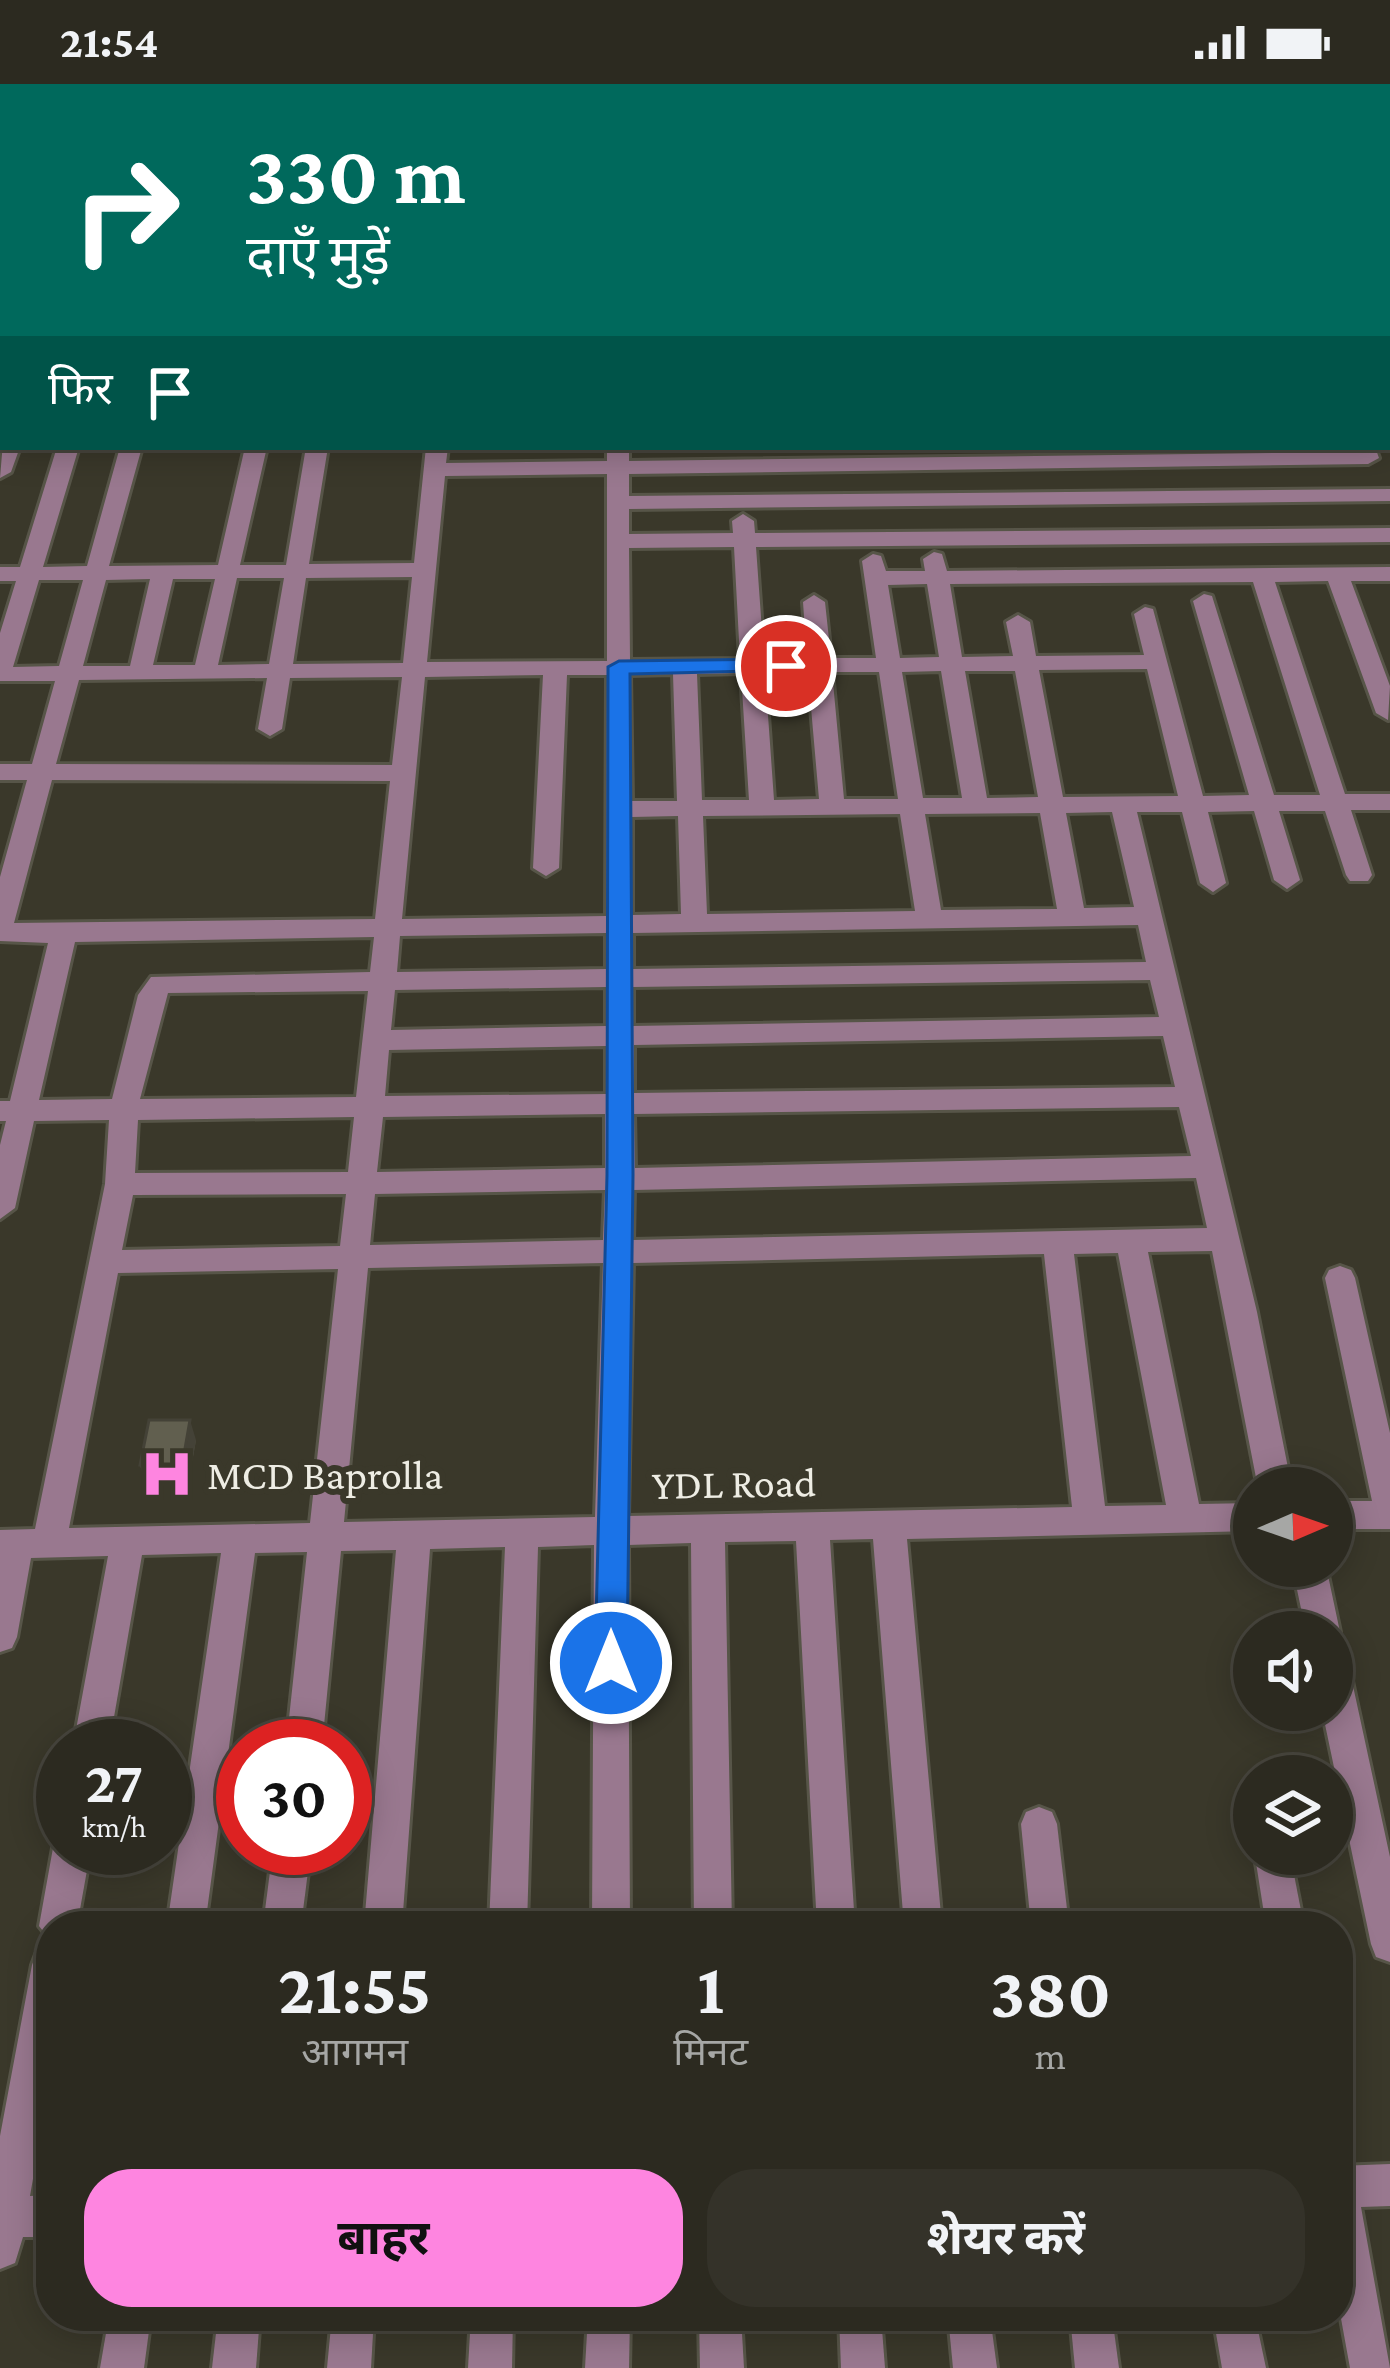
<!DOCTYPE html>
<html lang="hi">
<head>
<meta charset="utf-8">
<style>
	body { margin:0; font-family:"Crimson Pro","Noto Sans Devanagari",serif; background:#343229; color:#f1f3f6; height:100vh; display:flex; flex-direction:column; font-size:45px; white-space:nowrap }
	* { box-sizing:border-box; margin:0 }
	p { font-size:39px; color:#a6a7a5 }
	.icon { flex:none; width:66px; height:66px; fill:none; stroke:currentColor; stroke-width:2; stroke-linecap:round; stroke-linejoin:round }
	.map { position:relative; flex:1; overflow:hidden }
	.panel { position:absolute; left:36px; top:1827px; width:1317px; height:420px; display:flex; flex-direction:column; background:#2c2a20; border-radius:48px; box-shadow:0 6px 30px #0003,0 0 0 3px #48463e }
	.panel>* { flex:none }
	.banner { position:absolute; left:0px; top:0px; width:1392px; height:366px; box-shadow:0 6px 30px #0003,0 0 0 3px #48463e; background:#00695c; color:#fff; overflow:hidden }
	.needle { width:78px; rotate:88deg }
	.controls { position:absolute; left:1233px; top:1383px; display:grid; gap:24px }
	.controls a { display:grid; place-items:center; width:120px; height:120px; border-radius:50%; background:#2c2a20; box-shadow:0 6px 30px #0003,0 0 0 3px #48463e; font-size:60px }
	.speed { position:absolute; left:36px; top:1635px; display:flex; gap:24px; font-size:60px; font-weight:700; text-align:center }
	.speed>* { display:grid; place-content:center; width:156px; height:156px; border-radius:50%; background:#2c2a20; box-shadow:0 6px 30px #0003,0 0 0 3px #48463e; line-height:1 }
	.speed small { font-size:30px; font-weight:400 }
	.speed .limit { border:18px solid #d22; background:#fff; color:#111 }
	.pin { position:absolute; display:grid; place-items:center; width:102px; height:102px; color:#fff; margin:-51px; border:6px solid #fff; border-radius:50%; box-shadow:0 3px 12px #0007 }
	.me { position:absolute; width:132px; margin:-66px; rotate:0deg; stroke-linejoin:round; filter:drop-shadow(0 0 9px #0008) }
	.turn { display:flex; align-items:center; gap:42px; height:252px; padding:0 48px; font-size:54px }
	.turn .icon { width:156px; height:156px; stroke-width:2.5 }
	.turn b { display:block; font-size:84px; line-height:102px }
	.then { display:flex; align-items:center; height:114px; padding:0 48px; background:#0003; gap:24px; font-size:45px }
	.eta { display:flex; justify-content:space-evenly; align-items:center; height:204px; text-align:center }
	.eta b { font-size:72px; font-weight:700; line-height:84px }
	.button { display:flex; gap:24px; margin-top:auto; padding:24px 48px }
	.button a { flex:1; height:138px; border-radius:48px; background:#fe85e0; color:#111; font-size:48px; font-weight:700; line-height:138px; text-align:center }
	.button a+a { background:#343229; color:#f1f3f6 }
	.status { display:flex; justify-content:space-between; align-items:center; height:84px; padding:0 60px; background:#2c2a20; direction:ltr }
	.status svg { height:33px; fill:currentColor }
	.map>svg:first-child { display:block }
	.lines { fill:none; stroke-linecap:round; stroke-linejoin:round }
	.minor-casing { stroke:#575548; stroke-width:6 }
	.minor { fill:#99788f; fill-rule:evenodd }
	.wall { fill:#535244 }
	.shaded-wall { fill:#444237 }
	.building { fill:#615f4f; stroke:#444237; stroke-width:3 }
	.route { fill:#1a73e8; stroke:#114b97; stroke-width:3 }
	.labels { text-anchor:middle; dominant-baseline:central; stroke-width:12; stroke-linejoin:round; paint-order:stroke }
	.poi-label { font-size:42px; fill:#eeede4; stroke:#3a382a; text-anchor:start }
	.street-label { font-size:42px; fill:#eeede4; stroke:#3a382a }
</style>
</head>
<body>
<div class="status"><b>21:54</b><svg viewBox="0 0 49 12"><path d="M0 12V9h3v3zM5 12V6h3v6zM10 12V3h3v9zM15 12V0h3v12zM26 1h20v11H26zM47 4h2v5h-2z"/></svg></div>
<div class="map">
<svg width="1390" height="2284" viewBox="0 0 1390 2284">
	<rect width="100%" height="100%" fill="#3a382a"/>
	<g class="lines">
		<g class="minor-casing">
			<g id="minor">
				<rect x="585" y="0" width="16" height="3"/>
				<polygon points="664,0 680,0 681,3 665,3"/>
				<rect x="725" y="0" width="16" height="3"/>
				<rect x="815" y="0" width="16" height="3"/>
				<polygon points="882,0 898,0 899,3 883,3"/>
				<rect x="951" y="0" width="16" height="3"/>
				<polygon points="1094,0 1110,0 1111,3 1095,3"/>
				<polygon points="1154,0 1170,0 1171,3 1155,3"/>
				<polygon points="1233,0 1249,0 1250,3 1234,3"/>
				<polygon points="1313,0 1329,0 1331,3 1315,3"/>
				<rect x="1389" y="28" width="1" height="10"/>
				<rect x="0" y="37" width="3" height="10"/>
				<rect x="0" y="131" width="3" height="12"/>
				<rect x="1389" y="149" width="1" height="12"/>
				<polygon points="3,198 3,218 0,219 0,199"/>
				<rect x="1389" y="234" width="1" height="14"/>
				<rect x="0" y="274" width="3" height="12"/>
				<polygon points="3,358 3,363 20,363 11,388 0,394"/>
				<path d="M57,363H79L43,483L87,482L120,363H142L109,482L218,481L245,363H267L240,481H286L306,363H328L309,480L414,479L426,363H448L446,379L607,377V363H629V377L1355,368L1353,363H1375L1379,374L1368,380L629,390V412L1390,405V417L629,425V450L733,449L732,437L743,430L754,437L755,449L1390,444V458L756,463L764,575H807L803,518L814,511L825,518L831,574H876L862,477L873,470L881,472L886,487H925L923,475L934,468L942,470L947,487L1390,483V497H1351L1390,602L1388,636L1376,629L1328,497L1275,498L1345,710H1390V726H1351L1372,791L1368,797H1350L1346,791L1325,727H1279L1300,796L1287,805L1274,796L1254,727L1208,728L1226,799L1213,808L1200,799L1182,728H1137L1257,1228L1292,1404H1258L1212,1167L1148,1168L1199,1420L1254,1419V1447L907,1455L942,1842H904L873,1455L830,1456L855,1842H817L796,1457L725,1458L732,1842H694L691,1459L628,1461L630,1842H592L594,1461L538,1463L527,1842H489L505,1463L430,1465L402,1842H364L396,1466L341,1467L322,1662H286L307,1468L255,1469L205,1842H167L221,1469L142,1471L109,1662H73L108,1472L31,1474L17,1553L12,1564L0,1568V1446L35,1445L105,1100L109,1036L34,1037L15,1124L0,1135V1061L6,1037H0V1017H10L48,859L0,857V793L27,696H0V680H32L55,597H0V549L16,497H0V483H20ZM607,390V577L427,578L445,392ZM734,463L740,575L630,576L629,464ZM412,493L403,579L293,580L306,494ZM237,494H284L269,580L218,581ZM150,495L130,582H83L106,496ZM173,495H215L195,581H153ZM39,496H83L59,582L13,583ZM1253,498L1320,711H1274L1212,512L1204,510L1193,517L1249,711L1203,712L1153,525L1145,523L1134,530L1144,571L1036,572L1030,538L1018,531L1006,538L1013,572L962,573L950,500ZM927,500L939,573L900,574L888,501ZM1147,585L1178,712L1063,713L1039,586ZM941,587L962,714H923L902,588ZM965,587H1015L1038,713L987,714ZM832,588H879L898,715H844ZM741,589L749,716H702L697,590ZM765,589H808L819,715L774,716ZM673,590L677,717H632L630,591ZM543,591L533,784L546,792L559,784L567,591H607L606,832L402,835L425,593ZM402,593L392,681L56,680L79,596L267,594L258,645L270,652L282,645L290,594ZM52,696L390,697L375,835L14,839ZM1112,728L1134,823L1084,824L1066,729ZM1040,729L1057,825L941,826L925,730ZM900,730L915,827L707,830L703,732ZM678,732L681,830L632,831V733ZM1138,841L1146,878L633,885V849ZM606,849V885L397,888L400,852ZM374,853L370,888L151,893L138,911L112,1015L39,1016L75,858ZM1150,896L1159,933L633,942V903ZM606,903V942L391,946L395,906ZM368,907L356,1013L140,1015L168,909ZM1163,952L1175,1003L634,1009V961ZM606,962V1010L385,1012L389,966ZM1179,1023L1191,1072L635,1084L634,1030ZM605,1030V1084L377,1088L383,1033ZM354,1033L348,1088L135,1089L138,1036ZM1196,1094L1207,1144L633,1156L634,1106ZM605,1106L603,1156L370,1161L375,1110ZM346,1110L340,1162L122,1166L133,1111ZM1118,1169L1166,1421L1105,1422L1074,1170ZM1044,1170L1072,1423L628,1432L633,1179ZM603,1179L595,1433L344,1438L368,1184ZM338,1185L310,1439L69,1444L118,1189Z"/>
				<polygon points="1340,1182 1351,1186 1355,1194 1390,1349 1390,1445 1332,1445 1332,1417 1372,1417 1325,1194 1329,1186"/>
				<polygon points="1292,1482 1326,1482 1340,1548 1335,1559 1332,1548 1306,1548"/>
				<polygon points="1332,1572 1344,1577 1350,1588 1390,1773 1390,1878 1376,1873 1371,1860 1322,1626 1332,1626"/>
				<polygon points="1039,1723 1052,1728 1057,1740 1069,1842 1031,1842 1021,1740 1026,1728"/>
				<polygon points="63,1750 63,1764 91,1764 77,1842 51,1842 51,1857 39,1842 53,1764"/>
				<polygon points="273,1764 311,1764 301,1842 263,1842"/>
				<polygon points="1254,1766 1290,1770 1304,1842 1266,1842"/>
				<polygon points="51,1862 51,1991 30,2112 51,2111 51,2153 23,2153 15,2179 0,2185 0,2052 32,1881 37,1868"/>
				<polygon points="1390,2080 1390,2122 1361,2123 1390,2284 1350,2284 1338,2218 1338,2082"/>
				<polygon points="109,2232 151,2232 144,2284 100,2284"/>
				<polygon points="218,2232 260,2232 256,2284 212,2284"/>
				<polygon points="332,2232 374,2232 371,2284 327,2284"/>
				<polygon points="471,2232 513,2232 512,2284 468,2284"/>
				<polygon points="588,2232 630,2232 629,2284 585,2284"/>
				<polygon points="699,2232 741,2232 744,2284 700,2284"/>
				<polygon points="839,2232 881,2232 885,2284 841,2284"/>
				<polygon points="948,2232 990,2232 997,2284 953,2284"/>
				<polygon points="1070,2232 1112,2232 1119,2284 1075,2284"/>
				<polygon points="1213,2232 1255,2232 1266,2284 1222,2284"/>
			</g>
		</g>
		<use href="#minor" class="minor"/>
	</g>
	<polygon class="wall" points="196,1356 188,1401 146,1401 140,1381"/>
	<polygon class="shaded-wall" points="190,1336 196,1356 188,1401 182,1382"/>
	<polygon class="building" points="149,1336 190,1336 182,1382 140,1381"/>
	<polygon class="route" points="786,575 796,582 793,586 630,590 633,1091 627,1579 622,1589 611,1593 600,1589 595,1579 607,1091 608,583 619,577"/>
	<defs>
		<g id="hospital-bare" transform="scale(4.14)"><path d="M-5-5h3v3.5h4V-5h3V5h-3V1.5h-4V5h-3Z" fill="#fe85e0" stroke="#3a382a" stroke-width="2.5" paint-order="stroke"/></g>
	</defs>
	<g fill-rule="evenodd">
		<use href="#hospital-bare" x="167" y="1390"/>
	</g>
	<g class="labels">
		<g class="poi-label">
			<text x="207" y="1390">MCD Baprolla</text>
		</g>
		<g class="street-label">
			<text transform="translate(734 1399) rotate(-1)">YDL Road</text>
		</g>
	</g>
</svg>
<div class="controls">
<a><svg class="needle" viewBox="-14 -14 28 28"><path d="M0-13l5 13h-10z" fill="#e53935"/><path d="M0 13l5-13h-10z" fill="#a6a7a5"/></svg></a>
<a><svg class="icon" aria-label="sound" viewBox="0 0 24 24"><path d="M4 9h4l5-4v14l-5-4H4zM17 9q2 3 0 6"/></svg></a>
<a><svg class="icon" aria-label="layers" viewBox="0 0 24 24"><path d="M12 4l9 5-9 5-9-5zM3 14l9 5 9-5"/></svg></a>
</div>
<div class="speed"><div>27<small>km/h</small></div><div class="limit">30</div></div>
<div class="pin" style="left:786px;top:582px;background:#d93025"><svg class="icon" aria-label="arrive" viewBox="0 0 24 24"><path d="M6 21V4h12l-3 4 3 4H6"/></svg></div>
<svg class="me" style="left:611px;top:1579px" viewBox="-20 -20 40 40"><circle r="17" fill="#1a73e8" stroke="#fff" stroke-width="3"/><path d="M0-11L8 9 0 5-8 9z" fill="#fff"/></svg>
<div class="banner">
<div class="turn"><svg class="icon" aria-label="right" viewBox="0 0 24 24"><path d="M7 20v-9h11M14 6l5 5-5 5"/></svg><div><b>330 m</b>दाएँ मुड़ें</div></div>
<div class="then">फिर<svg class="icon" aria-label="arrive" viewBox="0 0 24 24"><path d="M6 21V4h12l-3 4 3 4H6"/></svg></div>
</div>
<section class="panel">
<div class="eta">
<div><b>21:55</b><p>आगमन</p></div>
<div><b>1</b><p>मिनट</p></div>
<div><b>380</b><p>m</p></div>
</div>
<div class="button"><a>बाहर</a><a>शेयर करें</a></div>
</section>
</div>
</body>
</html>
